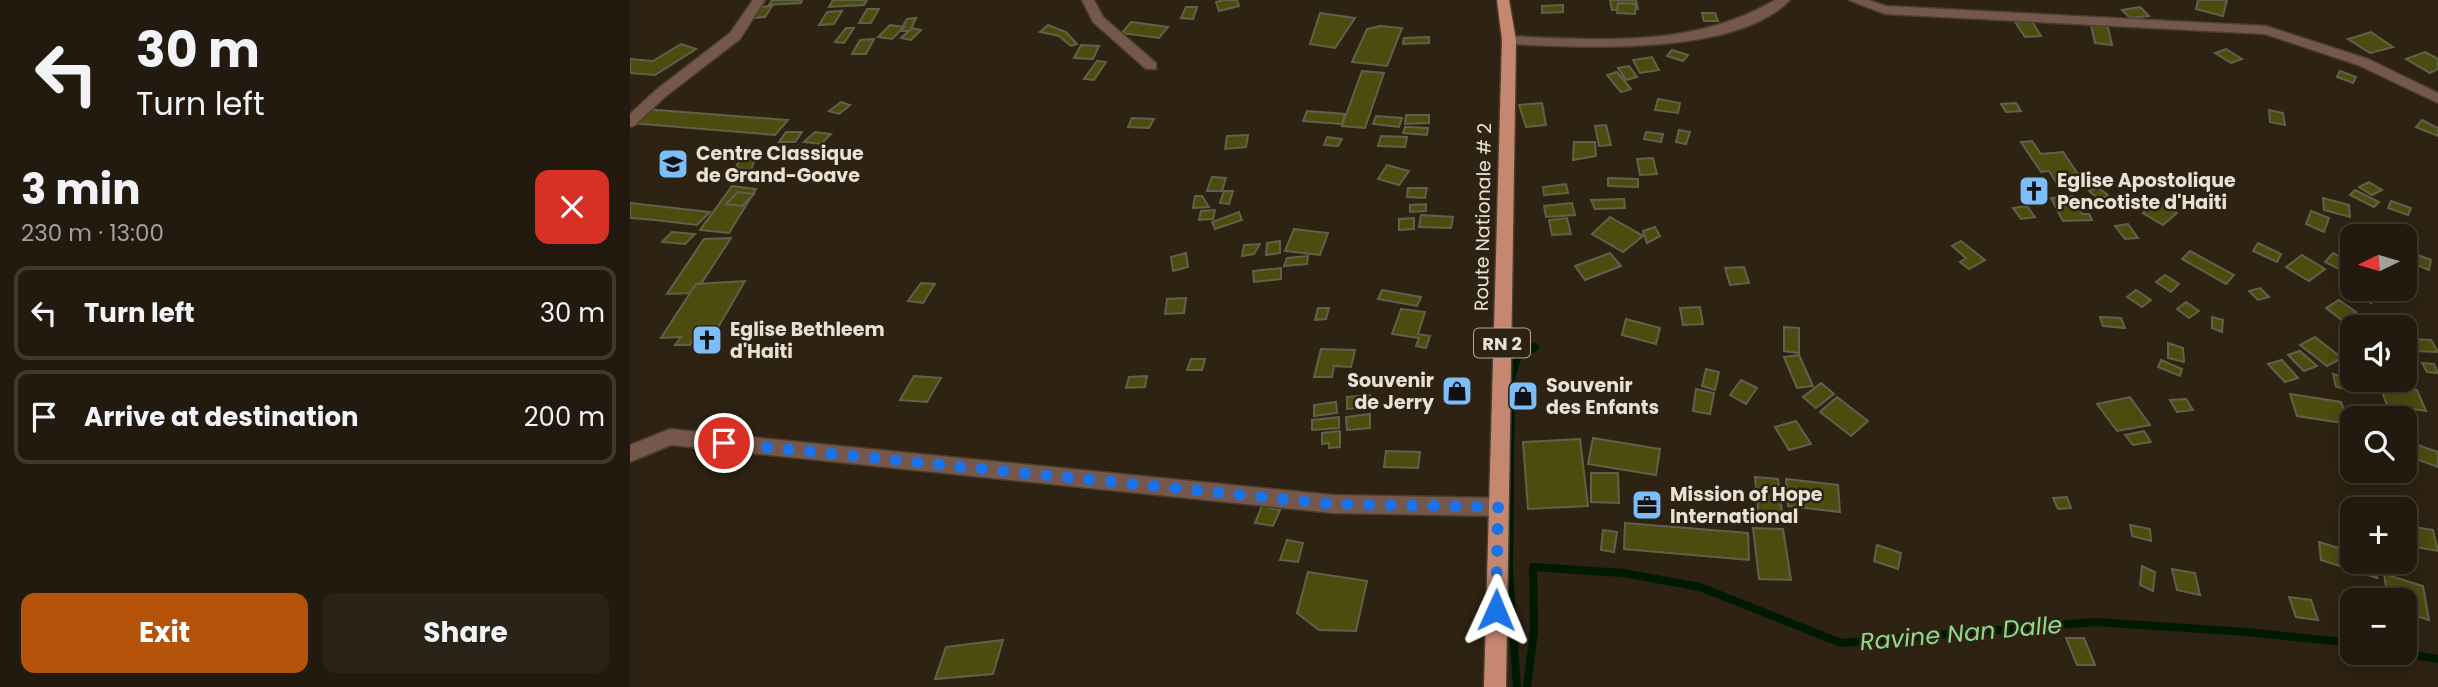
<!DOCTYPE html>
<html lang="en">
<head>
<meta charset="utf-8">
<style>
	body { margin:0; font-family:Poppins,sans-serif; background:#2a2317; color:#f1f3f6; height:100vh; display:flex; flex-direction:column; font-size:26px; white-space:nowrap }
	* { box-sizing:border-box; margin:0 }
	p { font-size:23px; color:#a2a19e }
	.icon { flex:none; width:38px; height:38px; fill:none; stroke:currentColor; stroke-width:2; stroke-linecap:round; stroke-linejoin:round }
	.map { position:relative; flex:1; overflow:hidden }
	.details { display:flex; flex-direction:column; background:#221a0e; width:630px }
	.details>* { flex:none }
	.top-card { background:#221a0e; color:#f1f3f6; overflow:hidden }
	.needle { width:46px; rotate:265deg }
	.tools { position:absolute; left:1710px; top:224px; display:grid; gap:14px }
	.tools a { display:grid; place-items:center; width:77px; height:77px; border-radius:14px; background:#221a0e; box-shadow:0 4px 18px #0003,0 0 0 2px #3f382e; font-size:35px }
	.pin { position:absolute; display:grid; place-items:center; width:60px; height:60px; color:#fff; margin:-30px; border:4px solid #fff; border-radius:50%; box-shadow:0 2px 7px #0007 }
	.me { position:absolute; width:77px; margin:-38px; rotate:1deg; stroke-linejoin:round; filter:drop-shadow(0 0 5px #0008) }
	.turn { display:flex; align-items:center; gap:24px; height:147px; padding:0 21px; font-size:32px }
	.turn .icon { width:91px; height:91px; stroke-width:2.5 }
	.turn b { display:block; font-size:49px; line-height:60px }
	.round { display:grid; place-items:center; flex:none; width:74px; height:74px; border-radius:14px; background:#2a2317 }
	.head { display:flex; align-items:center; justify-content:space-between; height:119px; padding:0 21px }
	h1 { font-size:42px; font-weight:700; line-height:52px }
	.cta { display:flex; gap:14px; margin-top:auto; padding:14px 21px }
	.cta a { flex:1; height:80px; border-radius:14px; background:#b45309; color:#fff; font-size:28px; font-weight:700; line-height:80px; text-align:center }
	.cta a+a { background:#2a2317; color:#f1f3f6 }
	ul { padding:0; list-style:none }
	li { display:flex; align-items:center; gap:21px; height:94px; margin:0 14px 10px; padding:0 7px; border:4px solid #3f382e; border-radius:14px }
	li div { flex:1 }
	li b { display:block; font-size:26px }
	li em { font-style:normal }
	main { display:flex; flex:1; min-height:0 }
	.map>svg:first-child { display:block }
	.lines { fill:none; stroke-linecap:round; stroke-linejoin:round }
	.stream { stroke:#001901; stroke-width:8 }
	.building { fill:#4c4c0f; stroke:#60614b; stroke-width:2 }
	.street-casing { stroke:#483e2e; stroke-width:3 }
	.primary-casing { stroke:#483e2e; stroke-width:3 }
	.street { fill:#76574b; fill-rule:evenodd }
	.primary { fill:#c68770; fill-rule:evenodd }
	.route { stroke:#1a73e8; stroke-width:12; stroke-dasharray:0 21.6 }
	.labels { text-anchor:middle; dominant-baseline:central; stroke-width:5; stroke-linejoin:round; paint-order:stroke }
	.shield { fill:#2e2312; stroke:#b1a89c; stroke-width:2 }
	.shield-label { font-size:18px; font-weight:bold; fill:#e9e1d7 }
	.poi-label { font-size:19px; font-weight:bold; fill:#e9e1d7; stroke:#2e2312; text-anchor:start }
	.street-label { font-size:19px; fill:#e9e1d7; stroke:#2e2312 }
	.near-water-label { font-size:24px; font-style:italic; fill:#8dd98c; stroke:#2e2312 }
</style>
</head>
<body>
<main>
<section class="details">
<div class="top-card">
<div class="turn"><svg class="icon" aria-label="left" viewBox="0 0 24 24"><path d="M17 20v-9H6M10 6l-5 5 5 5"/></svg><div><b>30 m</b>Turn left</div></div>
</div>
<div class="head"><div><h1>3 min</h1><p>230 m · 13:00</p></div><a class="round" style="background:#d93025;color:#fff"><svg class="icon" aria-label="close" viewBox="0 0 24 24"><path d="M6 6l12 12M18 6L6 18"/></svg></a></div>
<ul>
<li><svg class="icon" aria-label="left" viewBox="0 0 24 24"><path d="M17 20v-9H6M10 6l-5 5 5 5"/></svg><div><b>Turn left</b></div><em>30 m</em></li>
<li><svg class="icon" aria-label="arrive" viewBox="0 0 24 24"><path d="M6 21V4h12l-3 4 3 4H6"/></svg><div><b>Arrive at destination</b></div><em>200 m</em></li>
</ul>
<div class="cta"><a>Exit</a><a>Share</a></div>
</section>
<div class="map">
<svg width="1808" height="687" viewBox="0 0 1808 687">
	<rect width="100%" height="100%" fill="#2e2312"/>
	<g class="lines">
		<g class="stream">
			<polyline points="1774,653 1808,659"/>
			<polyline points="897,686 904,632 903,567 993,573 1070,587 1211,643 1465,622 1617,632 1722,643"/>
			<polyline points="887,687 879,569 881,377 888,356 905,347"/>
		</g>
	</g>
	<g class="building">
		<polygon points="142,0 172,0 171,3 139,5"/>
		<polygon points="203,0 237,0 234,5 199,7"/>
		<polygon points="594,0 607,0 609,6 589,11 586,2"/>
		<polygon points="980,0 1006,0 1008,9 982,10"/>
		<polygon points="1568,0 1597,0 1593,16 1566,9"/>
		<polygon points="988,3 1006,4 1005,14 987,13"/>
		<polygon points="933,5 933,12 912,13 912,6"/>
		<polygon points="142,6 135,17 123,18 130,7"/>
		<polygon points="556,7 567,7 563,19 551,18"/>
		<polygon points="1510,7 1519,16 1500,18 1492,10"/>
		<polygon points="237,9 249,9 241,23 229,23"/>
		<polygon points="212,11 204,24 189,25 197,12"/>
		<polygon points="690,13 725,18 705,48 680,44"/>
		<polygon points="1072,13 1085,13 1088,21 1074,21"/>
		<polygon points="286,18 280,31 270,31 277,19"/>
		<polygon points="1402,21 1411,36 1395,37 1385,22"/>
		<polygon points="501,22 538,27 529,38 492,33"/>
		<polygon points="260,25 274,27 262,39 248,37"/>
		<polygon points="418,25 436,32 447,44 441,46 429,36 410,32"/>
		<polygon points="1461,25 1478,27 1482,45 1465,43"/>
		<polygon points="750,26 772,28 757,66 722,62 737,29"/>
		<polygon points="216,28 224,28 214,43 205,42"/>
		<polygon points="282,28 291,30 281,40 271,38"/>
		<polygon points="1741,32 1763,47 1740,53 1718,39"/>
		<polygon points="799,37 799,43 773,44 774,38"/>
		<polygon points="244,39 236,54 222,54 230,40"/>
		<polygon points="51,44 66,49 25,75 0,73 0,59 23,61"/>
		<polygon points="451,45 469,46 463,59 444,58"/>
		<polygon points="1596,49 1612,59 1601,63 1585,53"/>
		<polygon points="1042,50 1058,55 1053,61 1037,56"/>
		<polygon points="1795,52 1808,59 1808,69 1800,73 1776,59"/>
		<polygon points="1022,57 1029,70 1010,73 1003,60"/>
		<polygon points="467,61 476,62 464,80 454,79"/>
		<polygon points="999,66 1007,77 996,80 988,68"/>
		<polygon points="732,71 754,73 735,128 712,126"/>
		<polygon points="1710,71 1726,77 1723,83 1707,77"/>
		<polygon points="987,72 1001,89 991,92 977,75"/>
		<polygon points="1028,99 1050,103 1048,113 1025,110"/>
		<polygon points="211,102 220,105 209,114 199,111"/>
		<polygon points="912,103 916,125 896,127 889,105"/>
		<polygon points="1386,103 1391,111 1376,112 1371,104"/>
		<polygon points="14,109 158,120 145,135 0,123"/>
		<polygon points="1639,110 1653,113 1655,125 1640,122"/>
		<polygon points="677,111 715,114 712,124 673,121"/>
		<polygon points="776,115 799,115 799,123 775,124"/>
		<polygon points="746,116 772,118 769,127 743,124"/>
		<polygon points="502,118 524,119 519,128 498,127"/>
		<polygon points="1792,120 1808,128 1808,136 1786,127"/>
		<polygon points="976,125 981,145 969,146 965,126"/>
		<polygon points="775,127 798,128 797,135 773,133"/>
		<polygon points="1049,130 1060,132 1056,144 1046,142"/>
		<polygon points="156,132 172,132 165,142 149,142"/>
		<polygon points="185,132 201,134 191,144 174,142"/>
		<polygon points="1016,132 1033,134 1031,142 1014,139"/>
		<polygon points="618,135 616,147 595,149 597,136"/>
		<polygon points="751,136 777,137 775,147 748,146"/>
		<polygon points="697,137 712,139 708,146 694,145"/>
		<polygon points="1402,141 1411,154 1433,152 1456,186 1430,188 1419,171 1411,172 1391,142"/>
		<polygon points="944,142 965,142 966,156 943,160"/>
		<polygon points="129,149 121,170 105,168 117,150"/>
		<polygon points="1023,158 1027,174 1010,175 1007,159"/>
		<polygon points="757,165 779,171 769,185 748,179"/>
		<polygon points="582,177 596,178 592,191 577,191"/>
		<polygon points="978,178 1008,179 1008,187 978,186"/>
		<polygon points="1739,182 1752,190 1742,195 1729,187"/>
		<polygon points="936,184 938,193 914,195 913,187"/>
		<polygon points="102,186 126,189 99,233 70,230"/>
		<polygon points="1467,187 1478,195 1470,200 1459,191"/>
		<polygon points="778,188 797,188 795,198 777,197"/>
		<polygon points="1725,190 1749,202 1744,207 1720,195"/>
		<polygon points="594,191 603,191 599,204 590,203"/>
		<polygon points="108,192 124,194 112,206 96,204"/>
		<polygon points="565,196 572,196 579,207 563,208"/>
		<polygon points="1443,196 1452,214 1459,214 1462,220 1433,221 1421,198"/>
		<polygon points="1693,198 1719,205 1720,217 1694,210"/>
		<polygon points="994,199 995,208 965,209 961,200"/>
		<polygon points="1526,201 1547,213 1533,225 1513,213"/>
		<polygon points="1761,201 1781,208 1778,215 1758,208"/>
		<polygon points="0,203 80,212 67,225 25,220 0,218"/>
		<polygon points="942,203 945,215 916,217 914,206"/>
		<polygon points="796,204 796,211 780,212 780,205"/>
		<polygon points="1397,206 1405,217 1391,219 1383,208"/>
		<polygon points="585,210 583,219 569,220 571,211"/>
		<polygon points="1681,211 1699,218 1694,232 1676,224"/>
		<polygon points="609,212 612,220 585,229 582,222"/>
		<polygon points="791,215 823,217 821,228 789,227"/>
		<polygon points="980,217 1013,236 993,252 962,234"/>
		<polygon points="784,218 784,229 769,230 769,219"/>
		<polygon points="937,218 941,234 922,235 919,220"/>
		<polygon points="1498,224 1508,238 1495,239 1485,226"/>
		<polygon points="1025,227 1030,236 1017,243 1013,231"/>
		<polygon points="664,229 698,233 690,255 655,251"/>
		<polygon points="42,232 65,234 55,244 32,242"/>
		<polygon points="101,238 65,293 37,294 74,239"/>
		<polygon points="650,241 650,253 636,255 637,243"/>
		<polygon points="1331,241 1355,260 1339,269 1330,262 1336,258 1322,246"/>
		<polygon points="1628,243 1651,254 1647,262 1623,251"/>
		<polygon points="630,244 624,254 612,256 614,245"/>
		<polygon points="1560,251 1604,275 1596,284 1552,259"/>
		<polygon points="1778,251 1801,260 1799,270 1775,260"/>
		<polygon points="556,253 558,267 543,271 541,257"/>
		<polygon points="980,253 991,266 955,280 945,266"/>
		<polygon points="1703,253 1722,263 1721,275 1695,262"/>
		<polygon points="1672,255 1695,269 1679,281 1656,267"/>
		<polygon points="678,256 677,264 654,266 657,258"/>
		<polygon points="1114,267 1119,283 1100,285 1095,268"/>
		<polygon points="651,268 651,279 624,282 623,271"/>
		<polygon points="1535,275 1549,284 1541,292 1526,282"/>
		<polygon points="115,281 83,336 65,336 60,345 45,345 51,337 31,338 66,284"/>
		<polygon points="291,283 305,284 293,303 278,301"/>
		<polygon points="1630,288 1639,297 1628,300 1619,291"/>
		<polygon points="1730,289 1747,289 1755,294 1741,303 1724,292"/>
		<polygon points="752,290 791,297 787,306 748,299"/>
		<polygon points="1506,290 1521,300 1512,307 1497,297"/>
		<polygon points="556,298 554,313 535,314 537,299"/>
		<polygon points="1709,300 1726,312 1712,320 1696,308"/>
		<polygon points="1556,302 1569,311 1559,318 1547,309"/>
		<polygon points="1070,307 1073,324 1053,325 1050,308"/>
		<polygon points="688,308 699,308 696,319 685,320"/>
		<polygon points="771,309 795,312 788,334 800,336 796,348 786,346 789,338 762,334"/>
		<polygon points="1762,315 1777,325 1760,327 1752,321"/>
		<polygon points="1470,317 1491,318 1495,328 1473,326"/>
		<polygon points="1582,317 1593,320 1592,332 1582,328"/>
		<polygon points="996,319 1030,328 1026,344 992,335"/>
		<polygon points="1154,327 1169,328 1169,353 1154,351"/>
		<polygon points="1685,337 1712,358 1697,366 1670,345"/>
		<polygon points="1778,339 1801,340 1808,352 1785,351"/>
		<polygon points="1538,343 1553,348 1554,362 1538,358"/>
		<polygon points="691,349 725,350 721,367 704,366 702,377 684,377"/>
		<polygon points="1670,351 1687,366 1674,371 1658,355"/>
		<polygon points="1169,355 1183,386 1167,388 1154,357"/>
		<polygon points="561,359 575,359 572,370 557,370"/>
		<polygon points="1531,360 1552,369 1550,376 1528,367"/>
		<polygon points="1652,360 1668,378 1655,382 1638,364"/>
		<polygon points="1774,360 1781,360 1787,374 1774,372"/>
		<polygon points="1792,363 1804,364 1808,373 1797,372"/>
		<polygon points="1076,369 1089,372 1085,390 1072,386"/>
		<polygon points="1703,374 1722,379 1725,391 1706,387"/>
		<polygon points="284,376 311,378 297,402 270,400"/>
		<polygon points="517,376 515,387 496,388 499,377"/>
		<polygon points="1111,380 1127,388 1116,404 1100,395"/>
		<polygon points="1191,383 1204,394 1186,408 1173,397"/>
		<polygon points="1749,384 1787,390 1796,411 1757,405"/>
		<polygon points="1066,389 1084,393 1080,414 1063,411"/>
		<polygon points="1660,394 1711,402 1719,424 1667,416"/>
		<polygon points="740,395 741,407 717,409 717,397"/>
		<polygon points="1207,397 1238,421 1221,436 1190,412"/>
		<polygon points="1500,397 1520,425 1487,431 1467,404"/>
		<polygon points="1556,399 1563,410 1547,412 1540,400"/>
		<polygon points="706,402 707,413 684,416 684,405"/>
		<polygon points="740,414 740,428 717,430 716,417"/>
		<polygon points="709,417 709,428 682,430 682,420"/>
		<polygon points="1166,421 1181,444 1159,450 1145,427"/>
		<polygon points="710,431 710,447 699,448 699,443 692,444 692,433"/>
		<polygon points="1514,431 1521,442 1503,445 1495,435"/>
		<polygon points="963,438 1030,449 1026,475 958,464"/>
		<polygon points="950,439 958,506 898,509 893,442"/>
		<polygon points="1782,443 1808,452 1808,467 1783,458"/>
		<polygon points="756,451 790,452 788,468 754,467"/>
		<polygon points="1711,461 1722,463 1722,471 1737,471 1740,479 1715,475"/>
		<polygon points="961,473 988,473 989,503 961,502"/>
		<polygon points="1125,477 1148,479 1153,520 1129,519"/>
		<polygon points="1156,479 1208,485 1210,512 1158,506"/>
		<polygon points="1437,497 1441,508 1428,509 1423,498"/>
		<polygon points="632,506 650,510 643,526 625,523"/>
		<polygon points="995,523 1118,533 1119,560 994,549"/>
		<polygon points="1500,525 1520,529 1521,541 1502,536"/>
		<polygon points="1774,525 1803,530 1808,551 1774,545"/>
		<polygon points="1123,528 1153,529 1161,580 1129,579"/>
		<polygon points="973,530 987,532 984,552 971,550"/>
		<polygon points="657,540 673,543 668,562 650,560"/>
		<polygon points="1689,542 1722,552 1722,562 1745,562 1747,578 1691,560"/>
		<polygon points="1247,545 1271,553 1268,569 1244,561"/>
		<polygon points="1512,566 1525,572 1523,591 1510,585"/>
		<polygon points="1542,569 1565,573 1570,595 1547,590"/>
		<polygon points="678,572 737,581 726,631 689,630 667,613"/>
		<polygon points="1754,574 1793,586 1799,620 1774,612 1774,600 1758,600"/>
		<polygon points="1659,597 1681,600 1688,620 1666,617"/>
		<polygon points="1436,638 1454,638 1465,665 1447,665"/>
		<polygon points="373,640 363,674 305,679 316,647"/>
	</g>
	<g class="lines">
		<g class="street-casing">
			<g id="street">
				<polygon points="123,0 135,0 110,39 36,96 5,125 0,127 0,114 26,90 100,33"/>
				<polygon points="452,0 464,0 473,17 526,63 526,69 516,69 463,22"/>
				<path d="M1145,0H1160C1105,57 953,47 879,44L872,40L879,36C970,40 1064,48 1145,0Z"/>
				<polygon points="1219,0 1238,0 1256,6 1636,26 1738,59 1808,93 1808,103 1728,65 1635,34 1255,14"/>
				<polygon points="40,429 703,495 868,498 875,501 878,507 875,513 868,516 703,513 41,445 0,462 0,445"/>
			</g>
		</g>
		<g class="primary-casing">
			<polygon id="primary" points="867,0 879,0 886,40 876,687 854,687 872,40"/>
		</g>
		<use href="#street" class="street"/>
		<use href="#primary" class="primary"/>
	</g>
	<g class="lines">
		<polyline class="route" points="94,443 703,504 868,507 866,610"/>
	</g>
	<defs>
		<g id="university-square" transform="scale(1.575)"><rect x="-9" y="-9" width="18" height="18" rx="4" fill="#7cbef9" stroke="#2e2312"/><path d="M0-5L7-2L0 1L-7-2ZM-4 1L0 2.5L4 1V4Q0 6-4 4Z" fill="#111"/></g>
		<g id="church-square" transform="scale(1.575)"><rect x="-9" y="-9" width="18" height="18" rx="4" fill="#7cbef9" stroke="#2e2312"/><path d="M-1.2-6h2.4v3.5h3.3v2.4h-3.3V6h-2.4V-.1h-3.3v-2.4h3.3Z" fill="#111"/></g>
		<g id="shop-square" transform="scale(1.575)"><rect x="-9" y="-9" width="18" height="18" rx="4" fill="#7cbef9" stroke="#2e2312"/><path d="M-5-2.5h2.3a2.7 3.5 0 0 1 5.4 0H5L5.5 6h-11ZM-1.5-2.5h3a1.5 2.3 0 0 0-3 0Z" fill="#111"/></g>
		<g id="office-square" transform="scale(1.575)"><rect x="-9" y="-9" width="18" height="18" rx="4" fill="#7cbef9" stroke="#2e2312"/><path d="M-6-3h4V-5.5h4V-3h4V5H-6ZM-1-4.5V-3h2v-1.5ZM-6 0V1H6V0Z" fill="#111"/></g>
	</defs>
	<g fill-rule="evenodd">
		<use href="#university-square" x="43" y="164"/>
		<use href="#church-square" x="1404" y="191"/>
		<use href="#church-square" x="77" y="340"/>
		<use href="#shop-square" x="827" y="391"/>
		<use href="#shop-square" x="893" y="396"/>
		<use href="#office-square" x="1017" y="505"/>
	</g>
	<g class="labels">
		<rect class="shield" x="844" y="328.5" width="56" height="29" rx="5"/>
		<g class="shield-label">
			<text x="872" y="343">RN 2</text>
		</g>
		<g class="poi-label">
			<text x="66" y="153">Centre Classique<tspan x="66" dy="22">de Grand-Goave</tspan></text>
			<text x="1427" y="180">Eglise Apostolique<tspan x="1427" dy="22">Pencotiste d'Haiti</tspan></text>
			<text x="100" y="329">Eglise Bethleem<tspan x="100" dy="22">d'Haiti</tspan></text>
			<text x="804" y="380" text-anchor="end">Souvenir<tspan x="804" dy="22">de Jerry</tspan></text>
			<text x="916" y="385">Souvenir<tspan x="916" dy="22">des Enfants</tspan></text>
			<text x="1040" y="494">Mission of Hope<tspan x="1040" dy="22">International</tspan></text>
		</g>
		<g class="street-label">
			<text transform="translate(853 217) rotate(-89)">Route Nationale # 2</text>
		</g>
		<g class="near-water-label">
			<text transform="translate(1331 633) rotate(-5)">Ravine Nan Dalle</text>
		</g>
	</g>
</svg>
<div class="tools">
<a><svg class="needle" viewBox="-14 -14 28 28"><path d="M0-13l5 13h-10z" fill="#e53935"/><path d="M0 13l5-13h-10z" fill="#a2a19e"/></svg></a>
<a><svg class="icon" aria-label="sound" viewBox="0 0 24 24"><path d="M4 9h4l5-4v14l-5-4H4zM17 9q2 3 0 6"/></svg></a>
<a><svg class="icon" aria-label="search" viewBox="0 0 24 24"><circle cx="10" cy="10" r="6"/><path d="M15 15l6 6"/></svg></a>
<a>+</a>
<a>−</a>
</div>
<div class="pin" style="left:94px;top:443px;background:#d93025"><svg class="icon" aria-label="arrive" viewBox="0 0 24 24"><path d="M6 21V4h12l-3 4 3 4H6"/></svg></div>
<svg class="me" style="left:866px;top:610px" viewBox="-20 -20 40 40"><path d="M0-17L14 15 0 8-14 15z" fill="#1a73e8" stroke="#fff" stroke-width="4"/></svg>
</div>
</main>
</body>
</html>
